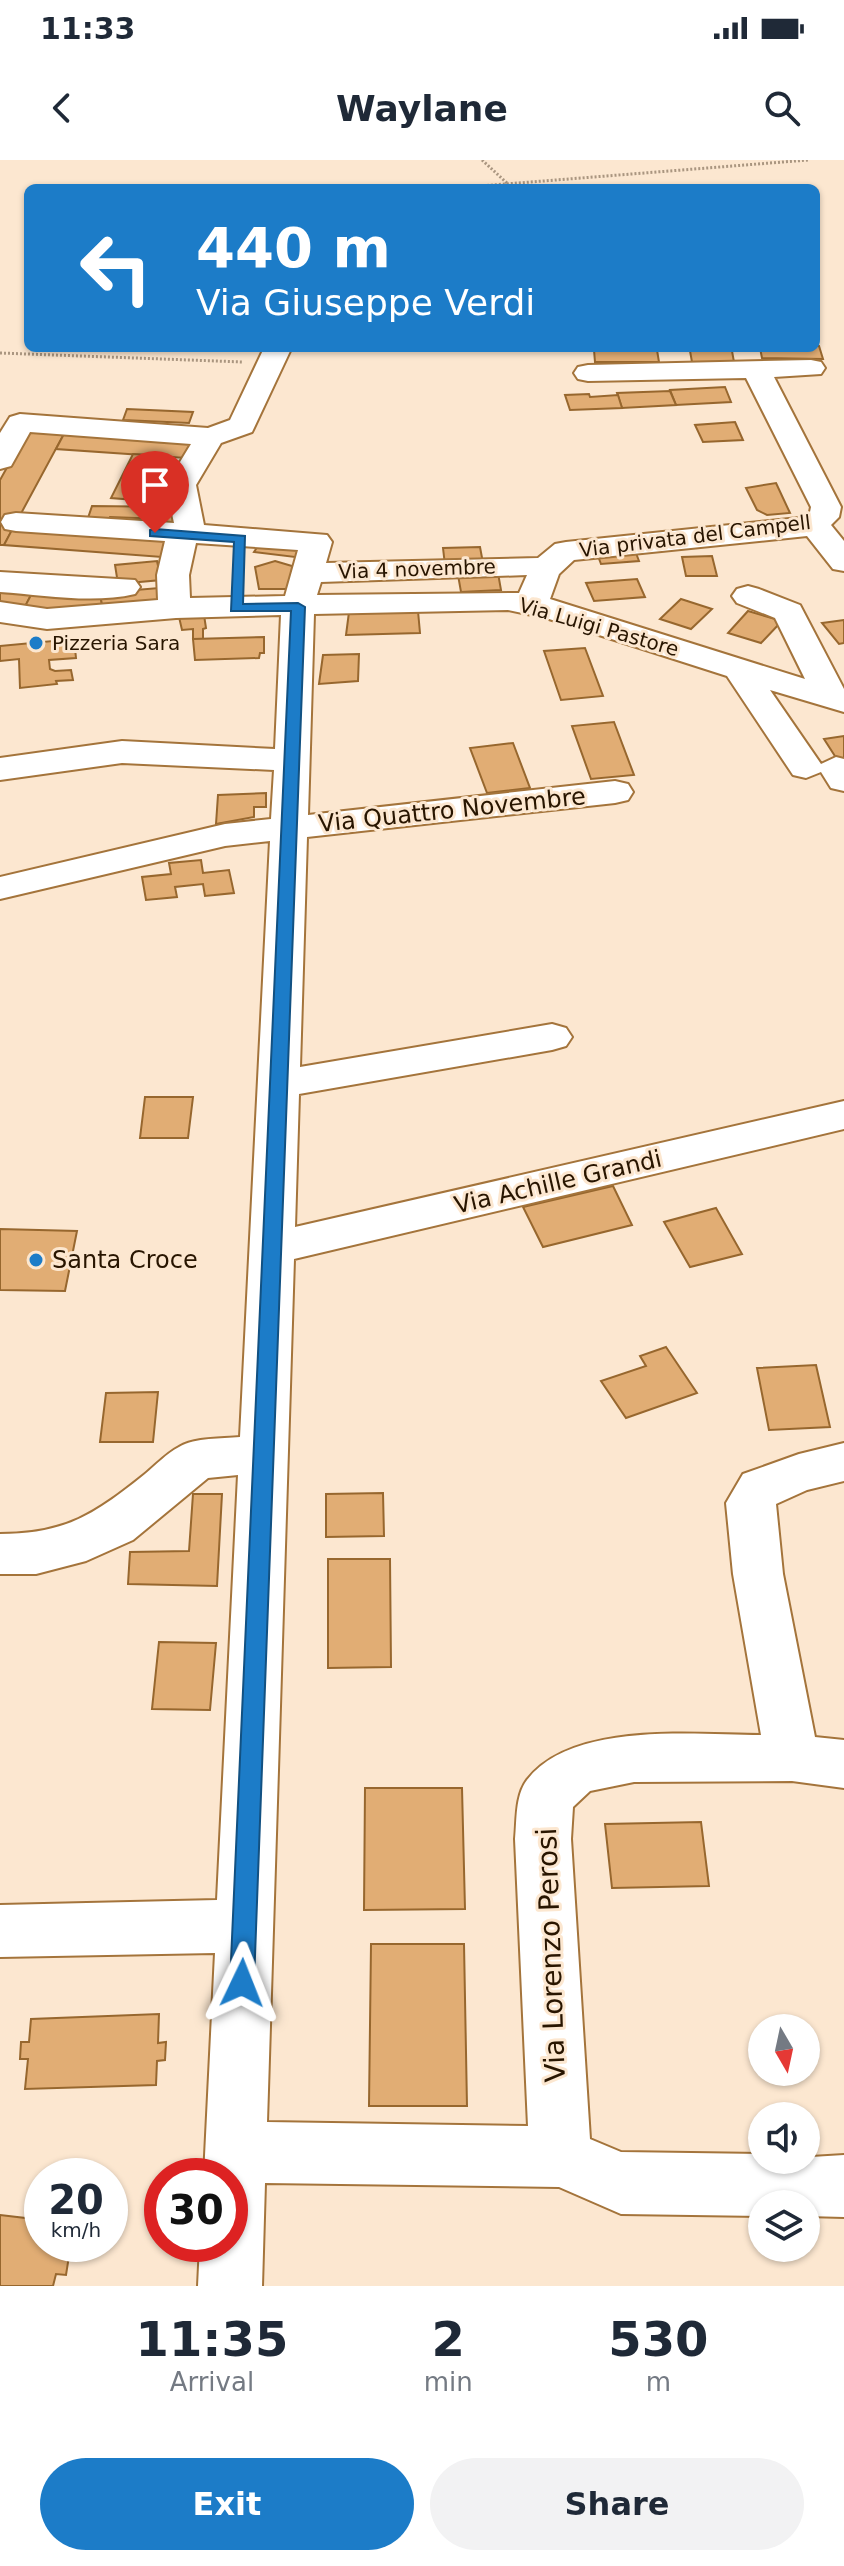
<!DOCTYPE html>
<html lang="en">
<head>
<meta charset="utf-8">
<style>
	body { margin:0; font-family:"DejaVu Sans",sans-serif; background:#f2f2f3; color:#1f2937; height:100vh; display:flex; flex-direction:column; font-size:30px; white-space:nowrap }
	* { box-sizing:border-box; margin:0 }
	p { font-size:26px; color:#747a83 }
	.icon { flex:none; width:44px; height:44px; fill:none; stroke:currentColor; stroke-width:2; stroke-linecap:round; stroke-linejoin:round }
	.map { position:relative; height:2126px; overflow:hidden }
	.details { display:flex; flex-direction:column; background:#fff; flex:1 }
	.details>* { flex:none }
	.top-card { position:absolute; left:24px; top:24px; width:796px; height:168px; border-radius:12px; box-shadow:0 2px 6px #0004; background:#1c7cc8; color:#fff; overflow:hidden }
	.needle { width:52px; rotate:171deg }
	.controls { position:absolute; left:748px; top:1854px; display:grid; gap:16px }
	.controls a { display:grid; place-items:center; width:72px; height:72px; border-radius:50%; background:#fff; box-shadow:0 2px 6px #0004; font-size:40px }
	.speed { position:absolute; left:24px; top:1998px; display:flex; gap:16px; font-size:40px; font-weight:700; text-align:center }
	.speed>* { display:grid; place-content:center; width:104px; height:104px; border-radius:50%; background:#fff; box-shadow:0 2px 6px #0004; line-height:1 }
	.speed small { font-size:20px; font-weight:400 }
	.speed .limit { border:12px solid #d22; background:#fff; color:#111 }
	.pin { position:absolute; display:grid; place-items:center; width:68px; height:68px; color:#fff; margin:-82px -34px; border-radius:50% 50% 50% 0; rotate:-45deg; box-shadow:0 0 8px #0007 }
	.pin .icon { rotate:45deg }
	.me { position:absolute; width:88px; margin:-44px; rotate:2deg; stroke-linejoin:round; filter:drop-shadow(0 0 6px #0008) }
	.turn { display:flex; align-items:center; gap:28px; height:168px; padding:0 40px; font-size:36px }
	.turn .icon { width:104px; height:104px; stroke-width:2.5 }
	.turn b { display:block; font-size:56px; line-height:68px }
	.eta { display:flex; justify-content:space-evenly; align-items:center; height:136px; text-align:center }
	.eta b { font-size:48px; font-weight:600; line-height:56px }
	.primary-button { display:flex; gap:16px; margin-top:auto; padding:16px 40px }
	.primary-button a { flex:1; height:92px; border-radius:48px; background:#1c7cc8; color:#fff; font-size:32px; font-weight:600; line-height:92px; text-align:center }
	.primary-button a+a { background:#f2f2f3; color:#1f2937 }
	.status { display:flex; justify-content:space-between; align-items:center; height:56px; padding:0 40px; background:#fff; direction:ltr }
	.status svg { height:22px; fill:currentColor }
	header { display:flex; justify-content:space-between; align-items:center; height:104px; padding:0 40px; background:#fff; font-size:36px; font-weight:600 }
	.map>svg:first-child { display:block }
	.building { fill:#e1ad74; stroke:#97672e; stroke-width:2 }
	.lines { fill:none; stroke-linecap:round; stroke-linejoin:round }
	.minor-casing { stroke:#a4743b; stroke-width:4 }
	.path { stroke:#aa9680; stroke-width:3; stroke-dasharray:2 2; stroke-linecap:butt }
	.minor { fill:#fff; fill-rule:evenodd }
	.route { fill:#1c7cc8; stroke:#125182; stroke-width:2 }
	.poi-dot { fill:#1c7cc8; stroke:#fce7d0; stroke-width:3 }
	.labels { text-anchor:middle; dominant-baseline:central; stroke-width:6; stroke-linejoin:round; paint-order:stroke }
	.far-street-label { font-size:20px; fill:#281500; stroke:#fce7d0 }
	.far-poi-label { font-size:20px; fill:#281500; stroke:#fce7d0; text-anchor:start }
	.street-label { font-size:24px; fill:#281500; stroke:#fce7d0 }
	.poi-label { font-size:24px; fill:#281500; stroke:#fce7d0; text-anchor:start }
	.near-street-label { font-size:28px; fill:#281500; stroke:#fce7d0 }
</style>
</head>
<body>
<div class="status"><b>11:33</b><svg viewBox="0 0 49 12"><path d="M0 12V9h3v3zM5 12V6h3v6zM10 12V3h3v9zM15 12V0h3v12zM26 1h20v11H26zM47 4h2v5h-2z"/></svg></div>
<header><svg class="icon" aria-label="back" viewBox="0 0 24 24"><path d="M15 5l-7 7 7 7"/></svg>Waylane<svg class="icon" aria-label="search" viewBox="0 0 24 24"><circle cx="10" cy="10" r="6"/><path d="M15 15l6 6"/></svg></header>
<div class="map">
<svg width="844" height="2126" viewBox="0 0 844 2126">
	<rect width="100%" height="100%" fill="#fce7d0"/>
	<g class="building">
		<polygon points="816,186 819,186 823,199 762,198 760,188"/>
		<polygon points="594,190 657,190 659,202 595,202"/>
		<polygon points="690,191 732,191 734,202 692,202"/>
		<polygon points="725,227 731,242 676,245 670,230"/>
		<polygon points="670,231 676,245 622,248 617,233"/>
		<polygon points="589,234 590,237 618,235 622,248 570,250 565,235"/>
		<polygon points="127,249 193,252 189,263 123,260"/>
		<polygon points="735,262 743,280 703,282 695,265"/>
		<polygon points="28,270 65,272 4,385 0,385 0,320"/>
		<polygon points="65,272 193,281 186,298 56,289"/>
		<polygon points="133,294 164,296 148,341 111,338"/>
		<polygon points="776,323 790,353 767,355 757,350 746,328"/>
		<polygon points="92,346 180,347 172,366 159,365 162,359 110,357 108,361 87,361"/>
		<polygon points="14,366 171,377 162,397 4,385"/>
		<polygon points="260,383 304,390 303,398 254,392"/>
		<polygon points="480,387 483,403 445,405 443,388"/>
		<polygon points="636,393 639,401 601,404 598,396"/>
		<polygon points="712,396 717,416 686,416 682,397"/>
		<polygon points="157,401 161,420 118,424 115,405"/>
		<polygon points="275,401 292,406 291,429 259,429 255,407"/>
		<polygon points="498,413 501,430 461,432 458,415"/>
		<polygon points="637,419 645,437 594,441 586,423"/>
		<polygon points="0,426 34,429 25,447 0,444"/>
		<polygon points="159,428 165,447 103,454 100,433"/>
		<polygon points="100,433 103,454 22,452 31,435"/>
		<polygon points="681,439 712,449 691,469 660,459"/>
		<polygon points="418,451 420,473 346,475 349,452"/>
		<polygon points="748,451 782,461 761,483 728,473"/>
		<polygon points="204,455 206,468 203,469 203,479 193,479 193,469 182,470 179,457"/>
		<polygon points="844,460 844,483 839,484 822,463"/>
		<polygon points="264,477 264,493 260,493 259,498 195,500 193,479"/>
		<polygon points="74,479 76,498 49,500 50,509 55,511 71,510 73,520 56,521 57,524 20,528 19,499 0,501 0,486"/>
		<polygon points="585,488 603,536 561,540 544,491"/>
		<polygon points="359,494 358,521 319,524 323,495"/>
		<polygon points="614,562 634,615 591,619 572,566"/>
		<polygon points="844,576 844,606 842,607 824,579"/>
		<polygon points="513,583 530,628 487,633 470,588"/>
		<polygon points="266,633 266,647 254,647 254,657 216,664 218,635"/>
		<polygon points="201,700 203,713 229,710 234,733 205,736 203,724 175,727 177,737 146,740 142,717 171,714 169,703"/>
		<polygon points="145,937 193,937 188,978 140,978"/>
		<polygon points="613,1026 632,1065 543,1087 523,1047"/>
		<polygon points="716,1048 742,1094 690,1107 664,1062"/>
		<polygon points="0,1069 77,1071 65,1131 0,1130"/>
		<polygon points="666,1187 697,1233 626,1258 601,1221 646,1206 640,1196"/>
		<polygon points="816,1205 830,1267 769,1270 757,1208"/>
		<polygon points="158,1232 153,1282 100,1282 106,1233"/>
		<polygon points="383,1333 384,1376 326,1377 326,1334"/>
		<polygon points="193,1334 222,1334 217,1426 128,1424 130,1392 189,1391"/>
		<polygon points="328,1399 390,1399 391,1507 328,1508"/>
		<polygon points="159,1482 216,1483 210,1550 152,1549"/>
		<polygon points="365,1628 462,1628 465,1749 364,1750"/>
		<polygon points="701,1662 709,1726 612,1728 605,1664"/>
		<polygon points="371,1784 464,1784 467,1946 369,1946"/>
		<polygon points="159,1854 158,1883 166,1882 165,1900 157,1901 156,1925 25,1929 28,1899 20,1899 21,1882 29,1882 31,1859"/>
		<polygon points="0,2055 42,2060 42,2084 62,2084 60,2096 69,2096 66,2115 56,2114 53,2126 0,2126"/>
	</g>
	<g class="lines">
		<g class="minor-casing">
			<g id="minor">
				<path d="M264,188L291,189L252,272L221,283L196,325L204,365L327,375L332,382L326,403L538,398L555,384L566,382L799,358L810,352L811,347L746,218L588,221L578,219L574,213L578,207L588,205L811,200L821,202L825,208L821,214L774,217L841,347L839,357L831,365L844,381V411L833,409L807,376L574,400L559,414L550,439L805,519L775,458L737,443L732,436L737,429L748,426L759,429L800,445L844,529V552L770,530L821,604L836,597L844,599V631L831,628L821,612L806,618L793,615L727,516L546,458L508,450L314,454L308,655L615,621L628,624L633,632L628,640L615,643L307,677L300,907L552,864L566,868L572,877L566,886L552,890L299,934L295,1067L844,941V969L294,1099L267,1962L528,1966L515,1679C517,1660 515,1636 527,1620C572,1561 694,1575 761,1575L733,1414L726,1343L743,1314L799,1294L844,1283V1321L807,1330L776,1344L783,1414L815,1577L844,1580V1628L792,1621L634,1622L590,1631L573,1647L571,1679L590,1979L621,1992L762,1994V2000L844,1995V2057L806,2056V2044H762V2056L621,2054L559,2027L265,2023L262,2126H198L200,2084H230V2016H204L215,1793L0,1797V1745L217,1740L238,1315L208,1318L133,1380L86,1401L36,1414H0V1374C66,1374 95,1354 145,1314C156,1305 167,1293 179,1287C196,1277 221,1279 240,1277L270,681L225,686L0,739V717L225,664L271,659L274,610L122,603L0,620V598L122,581L275,589L281,455L176,458L47,469L0,462V442L47,449L158,440L157,415L165,381L16,371L5,369L1,362L5,355L16,353L174,363L166,325L191,284L30,272L11,306L0,309V273L10,257L20,254L208,268L230,260ZM196,383L298,390L285,436L190,438L189,415ZM527,415L519,433L317,435L321,422Z"/>
				<path d="M0,412L135,420L140,427L135,434C93,444 43,435 0,432Z"/>
			</g>
		</g>
		<g class="path">
			<polyline points="482,0 508,24"/>
			<polyline points="455,28 808,0"/>
			<polyline points="0,193 243,202"/>
		</g>
		<use href="#minor" class="minor"/>
	</g>
	<polygon class="route" points="155,369 245,376 243,444 298,443 305,447 254,1823 251,1831 242,1834 233,1831 230,1823 291,451 231,451 234,382 150,376 150,370"/>
	<g class="poi-dot">
		<circle cx="36" cy="483" r="8"/>
		<circle cx="36" cy="1100" r="8"/>
	</g>
	<g class="labels">
		<g class="far-street-label">
			<text transform="translate(695 376) rotate(-7)">Via privata del Campell</text>
			<text transform="translate(417 409) rotate(-2)">Via 4 novembre</text>
			<text transform="translate(599 467) rotate(16)">Via Luigi Pastore</text>
		</g>
		<g class="far-poi-label">
			<text x="52" y="483">Pizzeria Sara</text>
		</g>
		<g class="street-label">
			<text transform="translate(452 650) rotate(-6)">Via Quattro Novembre</text>
			<text transform="translate(558 1022) rotate(-13)">Via Achille Grandi</text>
		</g>
		<g class="poi-label">
			<text x="52" y="1100">Santa Croce</text>
		</g>
		<g class="near-street-label">
			<text transform="translate(551 1795) rotate(-92)">Via Lorenzo Perosi</text>
		</g>
	</g>
</svg>
<div class="controls">
<a><svg class="needle" viewBox="-14 -14 28 28"><path d="M0-13l5 13h-10z" fill="#e53935"/><path d="M0 13l5-13h-10z" fill="#747a83"/></svg></a>
<a><svg class="icon" aria-label="sound" viewBox="0 0 24 24"><path d="M4 9h4l5-4v14l-5-4H4zM17 9q2 3 0 6"/></svg></a>
<a><svg class="icon" aria-label="layers" viewBox="0 0 24 24"><path d="M12 4l9 5-9 5-9-5zM3 14l9 5 9-5"/></svg></a>
</div>
<div class="speed"><div>20<small>km/h</small></div><div class="limit">30</div></div>
<div class="pin" style="left:155px;top:373px;background:#d93025"><svg class="icon" aria-label="arrive" viewBox="0 0 24 24"><path d="M6 21V4h12l-3 4 3 4H6"/></svg></div>
<svg class="me" style="left:242px;top:1823px" viewBox="-20 -20 40 40"><path d="M0-17L14 15 0 8-14 15z" fill="#1c7cc8" stroke="#fff" stroke-width="4"/></svg>
<div class="top-card">
<div class="turn"><svg class="icon" aria-label="left" viewBox="0 0 24 24"><path d="M17 20v-9H6M10 6l-5 5 5 5"/></svg><div><b>440 m</b>Via Giuseppe Verdi</div></div>
</div>
</div>
<section class="details">
<div class="eta">
<div><b>11:35</b><p>Arrival</p></div>
<div><b>2</b><p>min</p></div>
<div><b>530</b><p>m</p></div>
</div>
<div class="primary-button"><a>Exit</a><a>Share</a></div>
</section>
</body>
</html>
